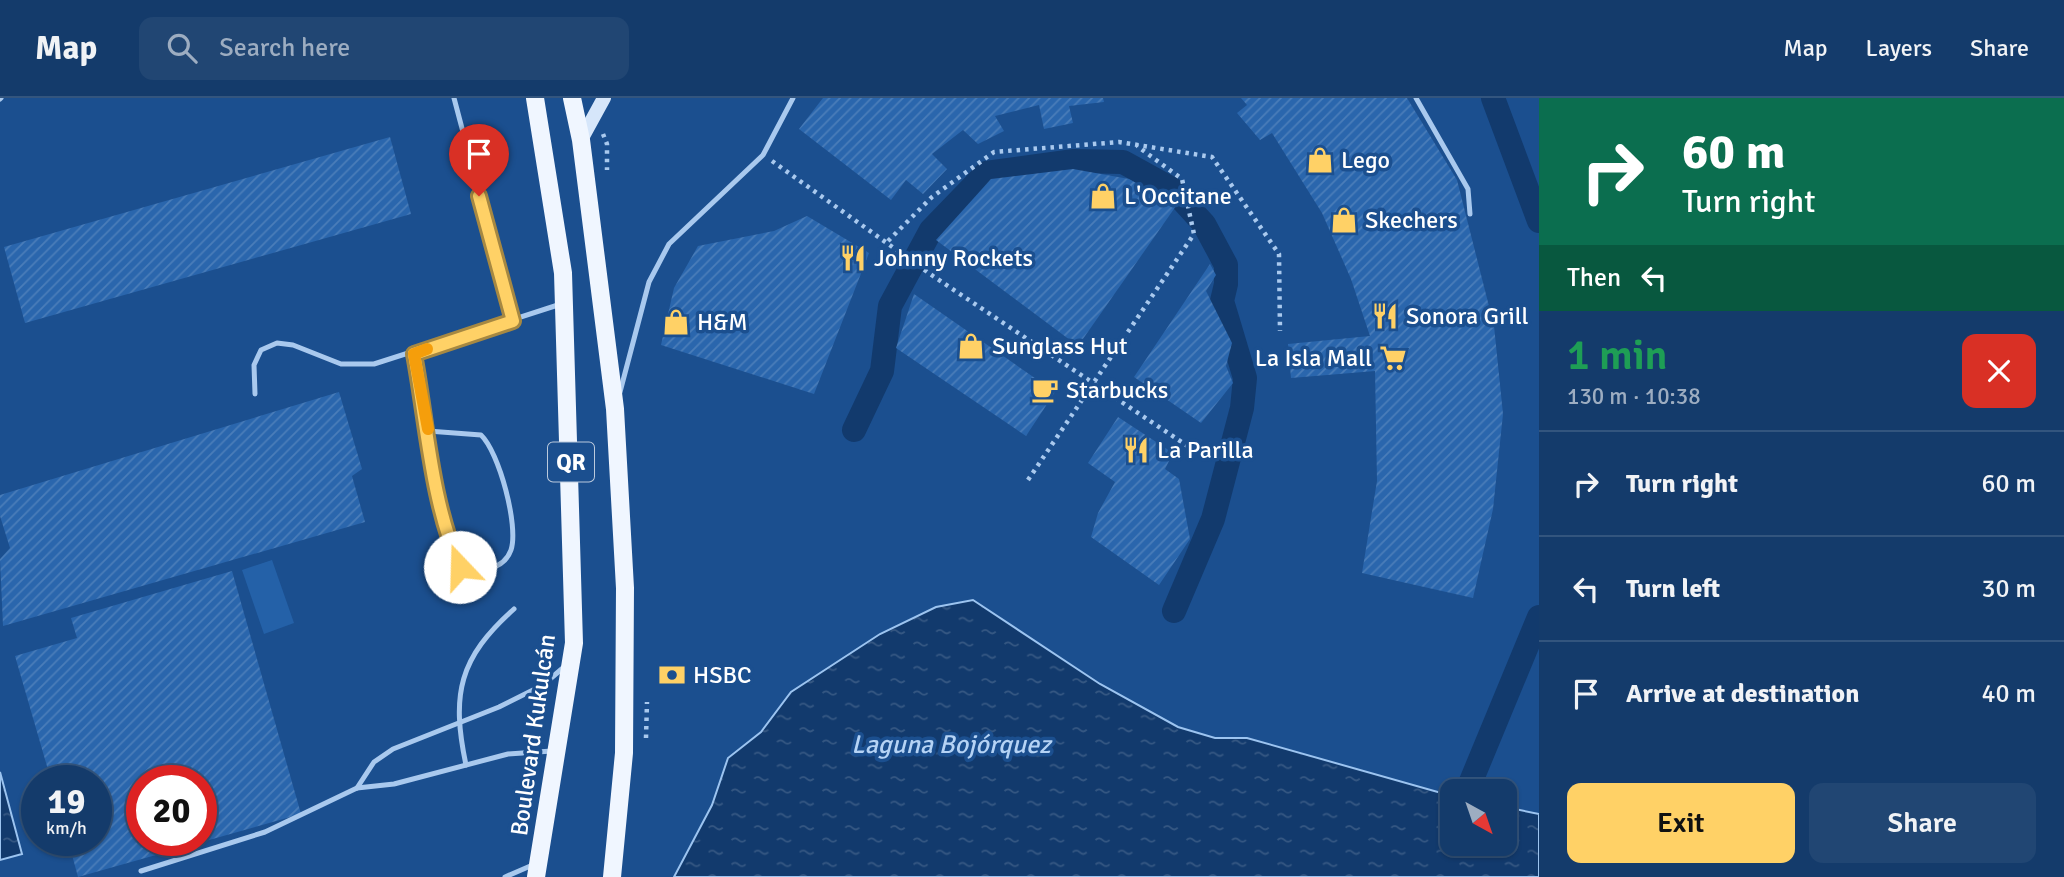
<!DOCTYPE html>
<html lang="en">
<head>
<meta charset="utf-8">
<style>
	body { margin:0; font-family:Signika,sans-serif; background:#214673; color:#f1f3f6; height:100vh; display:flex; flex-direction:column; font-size:26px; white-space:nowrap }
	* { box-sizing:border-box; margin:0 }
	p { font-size:23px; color:#9dadc1 }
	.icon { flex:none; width:38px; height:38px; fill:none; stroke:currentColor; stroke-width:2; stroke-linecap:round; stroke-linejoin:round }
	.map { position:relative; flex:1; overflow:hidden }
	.side { display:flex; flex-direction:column; background:#143b6b; width:525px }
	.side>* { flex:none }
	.guide { background:#0b6e4f; color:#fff; overflow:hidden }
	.needle { width:46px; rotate:140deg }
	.buttons { position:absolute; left:1440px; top:681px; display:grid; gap:14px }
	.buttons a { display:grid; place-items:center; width:77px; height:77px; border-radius:14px; background:#143b6b; box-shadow:0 2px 5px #0004,0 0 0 2px #33557e; font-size:35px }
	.speed { position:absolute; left:21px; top:667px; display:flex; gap:14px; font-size:35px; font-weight:700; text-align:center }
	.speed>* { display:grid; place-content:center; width:91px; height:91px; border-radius:50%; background:#143b6b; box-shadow:0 2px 5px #0004,0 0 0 2px #33557e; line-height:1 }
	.speed small { font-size:18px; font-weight:400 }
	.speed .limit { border:10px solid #d22; background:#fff; color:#111 }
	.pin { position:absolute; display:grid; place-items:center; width:60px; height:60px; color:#fff; margin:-72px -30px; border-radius:50% 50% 50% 0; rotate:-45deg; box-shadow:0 0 7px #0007 }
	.pin .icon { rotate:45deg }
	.me { position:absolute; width:77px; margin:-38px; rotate:339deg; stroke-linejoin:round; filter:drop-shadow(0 0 5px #0008) }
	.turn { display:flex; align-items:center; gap:24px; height:147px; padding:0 28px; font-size:32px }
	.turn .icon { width:91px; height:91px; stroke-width:2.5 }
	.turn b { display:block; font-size:49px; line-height:60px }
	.then { display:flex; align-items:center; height:66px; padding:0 28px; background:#0003; gap:14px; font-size:26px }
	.round { display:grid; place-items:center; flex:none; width:74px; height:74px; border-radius:14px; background:#214673 }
	.headline { display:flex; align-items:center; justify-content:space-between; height:119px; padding:0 28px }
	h1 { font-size:42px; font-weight:600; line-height:52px; color:#1e9e55 }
	.button { display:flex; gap:14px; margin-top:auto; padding:14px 28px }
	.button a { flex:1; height:80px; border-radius:14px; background:#ffd166; color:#111; font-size:28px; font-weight:600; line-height:80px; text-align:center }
	.button a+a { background:#214673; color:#f1f3f6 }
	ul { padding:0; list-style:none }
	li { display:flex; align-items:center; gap:21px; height:105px; padding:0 28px; border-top:2px solid #33557e }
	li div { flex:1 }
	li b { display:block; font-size:26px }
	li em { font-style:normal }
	header { display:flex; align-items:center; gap:42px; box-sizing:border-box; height:98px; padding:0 35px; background:#143b6b; border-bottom:2px solid #33557e }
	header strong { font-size:33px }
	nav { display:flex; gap:38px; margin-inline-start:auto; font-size:24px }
	.search { width:490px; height:63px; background:#214673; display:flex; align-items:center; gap:18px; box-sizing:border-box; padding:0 24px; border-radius:14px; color:#9dadc1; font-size:26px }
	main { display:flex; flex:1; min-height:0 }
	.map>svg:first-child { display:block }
	.park { fill:#2461a8 }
	.water { fill:url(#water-ripples); stroke:#9cc4f0; stroke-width:2 }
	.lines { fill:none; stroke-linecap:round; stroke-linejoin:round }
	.canal { stroke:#123a6d; stroke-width:24 }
	.building { fill:url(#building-hatch); fill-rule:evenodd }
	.path { stroke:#a9c9ee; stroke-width:4.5; stroke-dasharray:3.5 5; stroke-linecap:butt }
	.lane { stroke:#a9c9ee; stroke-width:5 }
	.secondary { stroke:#d6e6fa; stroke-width:14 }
	.primary { stroke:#f0f6ff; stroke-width:18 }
	.route-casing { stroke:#a68842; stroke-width:18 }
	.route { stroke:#ffd166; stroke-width:12 }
	.slow { stroke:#f59e0b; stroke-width:12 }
	.labels { text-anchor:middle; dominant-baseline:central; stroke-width:7; stroke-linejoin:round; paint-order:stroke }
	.shield { fill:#1b4f8f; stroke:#bbcadd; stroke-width:2 }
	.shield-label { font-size:23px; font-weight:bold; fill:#fff }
	.poi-label { font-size:24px; fill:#fff; stroke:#1b4f8f; text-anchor:start }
	.street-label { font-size:24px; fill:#fff; stroke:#1b4f8f }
	.water-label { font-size:26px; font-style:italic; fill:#b5d3f5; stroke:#1b4f8f }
</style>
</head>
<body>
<header>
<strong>Map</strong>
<div class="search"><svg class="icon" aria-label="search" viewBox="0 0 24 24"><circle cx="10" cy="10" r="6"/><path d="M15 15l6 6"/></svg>Search here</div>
<nav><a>Map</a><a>Layers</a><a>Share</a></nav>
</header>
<main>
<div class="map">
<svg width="1539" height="779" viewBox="0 0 1539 779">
	<defs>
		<pattern id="water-ripples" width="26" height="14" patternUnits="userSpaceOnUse" patternTransform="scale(1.75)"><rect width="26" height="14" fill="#123a6d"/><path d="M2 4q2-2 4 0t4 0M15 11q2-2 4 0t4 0" fill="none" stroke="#365883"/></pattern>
		<pattern id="building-hatch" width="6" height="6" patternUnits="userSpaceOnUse" patternTransform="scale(1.75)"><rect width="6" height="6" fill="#2a66ad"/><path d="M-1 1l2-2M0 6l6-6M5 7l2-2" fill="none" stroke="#4a7db9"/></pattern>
	</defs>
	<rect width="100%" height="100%" fill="#1b4f8f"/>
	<polygon class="park" points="272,462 294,525 264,536 242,472"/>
	<g class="water">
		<polygon points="973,502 1100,586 1178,629 1215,640 1247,640 1452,698 1452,746 1505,746 1505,709 1539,716 1539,779 674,779 712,707 728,660 761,634 791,594 880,536 936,509"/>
		<polygon points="0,674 22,756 0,762"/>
	</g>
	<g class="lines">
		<g class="canal">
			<polyline points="1493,0 1539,123"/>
			<polyline points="854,332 882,273 890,208 931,132 986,75 1074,63 1123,64 1172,91 1204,126 1226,167 1226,186 1222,203 1245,280 1242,310 1213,421 1174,513"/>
			<polyline points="1467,693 1539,519"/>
		</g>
	</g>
	<g class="building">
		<polygon points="823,0 1103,0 1104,4 1069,8 1073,25 1044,31 1039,7 995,18 1004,33 978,46 963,32 932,56 947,71 923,96 906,82 891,102 799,31"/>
		<polygon points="1241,0 1407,0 1457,82 1494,228 1503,316 1493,411 1473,500 1362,475 1377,383 1375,273 1291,280 1288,246 1370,238 1351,181 1322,115 1272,35 1260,42 1237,15 1247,7"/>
		<polygon points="390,39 411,116 25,225 4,149"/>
		<polygon points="1073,71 1129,81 1176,108 1078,248 936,142 991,81"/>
		<polygon points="807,118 869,155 814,296 661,247 674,190 698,148 774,133"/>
		<polygon points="1210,166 1216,177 1206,193 1232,245 1226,268 1233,285 1201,325 1134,279"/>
		<polygon points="914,196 1055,294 1026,338 896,250"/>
		<polygon points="339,294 362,371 352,378 365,424 3,528 0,461 10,450 0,418 0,397"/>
		<polygon points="1118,319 1173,355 1165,371 1179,381 1190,441 1159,487 1091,439 1098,415 1115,384 1088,365"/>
		<path d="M232,473L301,716L78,779L68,742H96V682H51L15,558L77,540L71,520ZM142,682H201V742H142Z"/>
	</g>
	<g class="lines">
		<g class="path">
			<polyline points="603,36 607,46 607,72"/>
			<polyline points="772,63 933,178 1195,353"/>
			<polyline points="888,143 932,99 994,54 1119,44 1212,59 1279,156 1280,233"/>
			<polyline points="1028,382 1194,136 1182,81 1137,48"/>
			<polyline points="646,640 647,604"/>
		</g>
		<g class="lane">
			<polyline points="454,0 513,223"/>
			<polyline points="1416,0 1468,91 1470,116"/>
			<polyline points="0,1 1,0"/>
			<path d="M414,256L449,446L460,469C477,476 504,472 511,452C519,428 499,354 481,337L428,333"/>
			<polyline points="620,294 649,184 669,146 763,57 793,0"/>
			<polyline points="255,296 254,267 261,252 277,245 293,247 341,266 374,266 561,206"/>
			<path d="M466,667C451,596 459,560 514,511"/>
			<polyline points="357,690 374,664 393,651 499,609 543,587 564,569"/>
			<polyline points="141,773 265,734 357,690 394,686 508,656 552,653"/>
			<polyline points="505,779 535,766"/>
		</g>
		<polyline class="secondary" points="581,42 604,0"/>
		<g class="primary">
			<polyline points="535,0 563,175 574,545 536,779"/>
			<polyline points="572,0 581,42 615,311 625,490 624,655 612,779"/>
		</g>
	</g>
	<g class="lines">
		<g class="route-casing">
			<path id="route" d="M460,469C431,403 427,326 414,256L513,223L479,98"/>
		</g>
		<use href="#route" class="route"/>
		<polyline class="slow" points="427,251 414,256 428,331"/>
	</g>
	<defs>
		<g id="shop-bare" transform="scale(2.1)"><path d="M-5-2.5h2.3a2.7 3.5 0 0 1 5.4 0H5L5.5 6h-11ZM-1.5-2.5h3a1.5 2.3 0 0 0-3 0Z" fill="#ffd166" stroke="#1b4f8f" stroke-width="2.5" paint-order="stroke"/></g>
		<g id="restaurant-bare" transform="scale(2.1)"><path d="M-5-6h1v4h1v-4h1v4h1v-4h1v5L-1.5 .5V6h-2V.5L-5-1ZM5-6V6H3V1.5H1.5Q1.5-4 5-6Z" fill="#ffd166" stroke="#1b4f8f" stroke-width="2.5" paint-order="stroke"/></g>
		<g id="supermarket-bare" transform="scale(2.1)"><path d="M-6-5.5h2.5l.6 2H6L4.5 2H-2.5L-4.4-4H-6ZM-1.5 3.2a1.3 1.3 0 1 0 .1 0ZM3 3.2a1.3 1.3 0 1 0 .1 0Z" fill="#ffd166" stroke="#1b4f8f" stroke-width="2.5" paint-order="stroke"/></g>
		<g id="cafe-bare" transform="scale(2.1)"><path d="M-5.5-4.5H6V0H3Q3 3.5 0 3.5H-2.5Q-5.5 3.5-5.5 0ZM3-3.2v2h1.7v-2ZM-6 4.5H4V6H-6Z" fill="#ffd166" stroke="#1b4f8f" stroke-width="2.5" paint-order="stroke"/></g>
		<g id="bank-bare" transform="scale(2.1)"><path d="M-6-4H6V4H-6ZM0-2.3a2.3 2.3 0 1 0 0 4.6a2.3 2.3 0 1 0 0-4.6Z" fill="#ffd166" stroke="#1b4f8f" stroke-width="2.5" paint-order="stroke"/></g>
	</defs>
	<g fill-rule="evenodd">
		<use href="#shop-bare" x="1320" y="62"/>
		<use href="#shop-bare" x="1103" y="98"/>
		<use href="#shop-bare" x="1344" y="122"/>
		<use href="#restaurant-bare" x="853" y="160"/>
		<use href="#restaurant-bare" x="1385" y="218"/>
		<use href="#shop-bare" x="676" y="224"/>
		<use href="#shop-bare" x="971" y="248"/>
		<use href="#supermarket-bare" x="1393" y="260"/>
		<use href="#cafe-bare" x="1045" y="292"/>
		<use href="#restaurant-bare" x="1136" y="352"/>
		<use href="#bank-bare" x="672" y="577"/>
	</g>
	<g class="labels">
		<rect class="shield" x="548" y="344.5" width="46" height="39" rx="5"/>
		<g class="shield-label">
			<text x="571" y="364">QR</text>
		</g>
		<g class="poi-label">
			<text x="1341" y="62">Lego</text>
			<text x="1124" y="98">L'Occitane</text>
			<text x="1365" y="122">Skechers</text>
			<text x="874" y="160">Johnny Rockets</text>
			<text x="1406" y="218">Sonora Grill</text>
			<text x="697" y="224">H&amp;M</text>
			<text x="992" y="248">Sunglass Hut</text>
			<text x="1372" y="260" text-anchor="end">La Isla Mall</text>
			<text x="1066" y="292">Starbucks</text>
			<text x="1157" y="352">La Parilla</text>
			<text x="693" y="577">HSBC</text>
		</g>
		<g class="street-label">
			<text transform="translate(533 637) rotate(-82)">Boulevard Kukulcán</text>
		</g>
		<g class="water-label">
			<text x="951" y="647">Laguna Bojórquez</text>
		</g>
	</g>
</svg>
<div class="buttons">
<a><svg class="needle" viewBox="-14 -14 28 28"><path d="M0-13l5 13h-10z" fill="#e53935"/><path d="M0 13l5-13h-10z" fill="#9dadc1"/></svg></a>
</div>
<div class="speed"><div>19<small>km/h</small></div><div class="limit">20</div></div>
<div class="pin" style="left:479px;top:98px;background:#d93025"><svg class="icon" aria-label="arrive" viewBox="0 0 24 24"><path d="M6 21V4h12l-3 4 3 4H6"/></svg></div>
<svg class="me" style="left:460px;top:469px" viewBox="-20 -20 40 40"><circle r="19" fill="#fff"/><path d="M0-13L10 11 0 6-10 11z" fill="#ffd166"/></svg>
</div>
<section class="side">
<div class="guide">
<div class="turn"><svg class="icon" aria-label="right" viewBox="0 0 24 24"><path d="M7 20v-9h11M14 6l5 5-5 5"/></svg><div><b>60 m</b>Turn right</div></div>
<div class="then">Then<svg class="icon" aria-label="left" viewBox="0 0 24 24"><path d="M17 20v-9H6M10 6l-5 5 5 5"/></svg></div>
</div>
<div class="headline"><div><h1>1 min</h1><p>130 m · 10:38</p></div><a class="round" style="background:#d93025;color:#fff"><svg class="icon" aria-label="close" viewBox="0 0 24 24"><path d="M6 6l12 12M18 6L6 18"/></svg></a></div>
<ul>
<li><svg class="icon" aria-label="right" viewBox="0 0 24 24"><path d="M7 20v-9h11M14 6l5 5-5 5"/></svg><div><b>Turn right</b></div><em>60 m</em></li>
<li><svg class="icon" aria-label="left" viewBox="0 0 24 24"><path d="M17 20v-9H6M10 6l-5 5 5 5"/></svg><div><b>Turn left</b></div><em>30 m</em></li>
<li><svg class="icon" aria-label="arrive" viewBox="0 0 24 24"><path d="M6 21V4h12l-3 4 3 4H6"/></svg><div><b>Arrive at destination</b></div><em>40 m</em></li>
</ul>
<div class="button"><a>Exit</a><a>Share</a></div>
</section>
</main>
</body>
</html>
